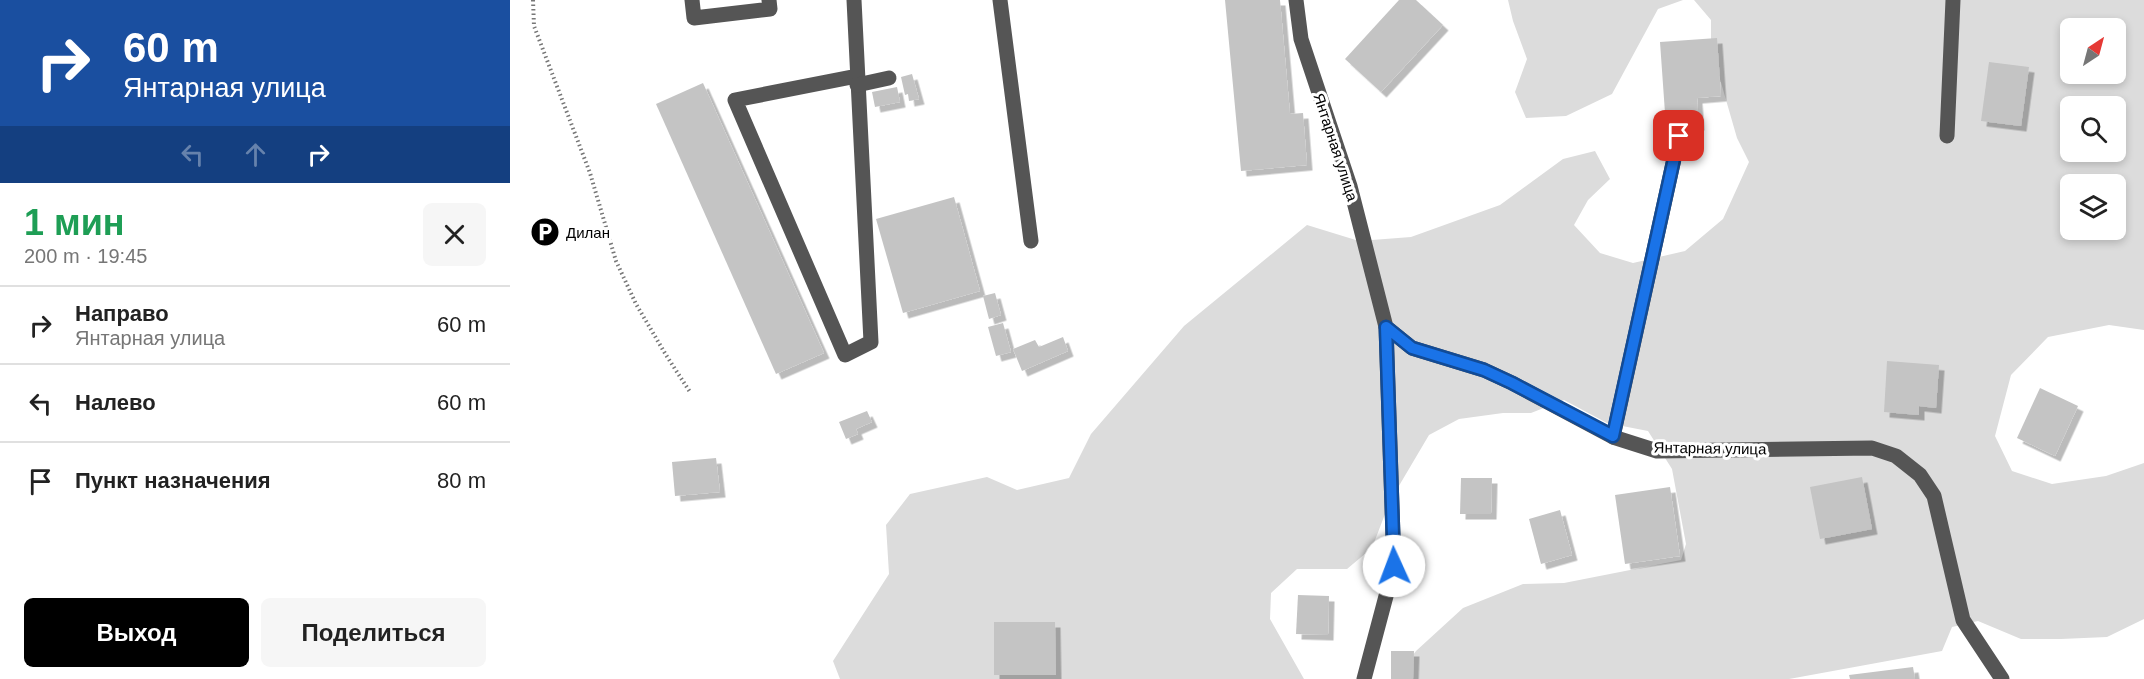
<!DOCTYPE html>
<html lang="ru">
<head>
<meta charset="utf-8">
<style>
	body { margin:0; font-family:Arial,sans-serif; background:#f6f6f6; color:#222; height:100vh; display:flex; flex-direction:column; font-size:22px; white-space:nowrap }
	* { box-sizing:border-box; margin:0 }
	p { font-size:20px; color:#767676 }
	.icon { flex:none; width:33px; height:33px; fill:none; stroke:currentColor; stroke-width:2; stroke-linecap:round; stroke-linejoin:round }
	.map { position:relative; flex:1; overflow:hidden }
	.panel { display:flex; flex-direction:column; background:#fff; width:510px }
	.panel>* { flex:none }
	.top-card { background:#1a4fa0; color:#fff; overflow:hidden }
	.needle { width:39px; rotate:36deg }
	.buttons { position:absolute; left:1550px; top:18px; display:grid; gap:12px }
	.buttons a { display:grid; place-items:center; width:66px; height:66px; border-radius:9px; background:#fff; box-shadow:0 3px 9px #0003; font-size:30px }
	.pin { position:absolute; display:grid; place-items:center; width:51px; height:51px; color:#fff; margin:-26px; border-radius:12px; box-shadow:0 3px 9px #0006 }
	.me { position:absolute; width:66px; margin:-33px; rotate:358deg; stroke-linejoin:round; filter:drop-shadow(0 0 4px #0008) }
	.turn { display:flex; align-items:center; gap:21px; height:126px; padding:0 24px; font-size:27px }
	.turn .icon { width:78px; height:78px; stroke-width:2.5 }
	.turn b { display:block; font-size:42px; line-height:51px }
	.lanes { display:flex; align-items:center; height:57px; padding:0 24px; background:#0003; justify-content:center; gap:30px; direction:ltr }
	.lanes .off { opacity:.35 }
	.round { display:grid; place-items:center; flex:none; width:63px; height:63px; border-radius:9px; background:#f6f6f6 }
	.headline { display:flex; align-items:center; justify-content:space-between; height:102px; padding:0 24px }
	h1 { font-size:36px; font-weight:800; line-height:45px; color:#1e9e55 }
	.cta { display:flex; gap:12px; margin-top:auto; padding:12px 24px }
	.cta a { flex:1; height:69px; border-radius:9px; background:#000; color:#fff; font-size:24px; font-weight:800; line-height:69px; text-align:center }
	.cta a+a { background:#f6f6f6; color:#222 }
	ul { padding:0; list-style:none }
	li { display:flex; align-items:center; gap:18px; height:78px; padding:0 24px; border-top:2px solid #e0e0e0 }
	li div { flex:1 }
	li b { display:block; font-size:22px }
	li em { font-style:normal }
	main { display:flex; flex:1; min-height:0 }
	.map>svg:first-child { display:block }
	.green { fill:#dcdcdc; fill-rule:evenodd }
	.building { fill:#c4c4c4; filter:url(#shadow) }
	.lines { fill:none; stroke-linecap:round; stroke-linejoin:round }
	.path { stroke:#777; stroke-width:4; stroke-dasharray:1.5 3; stroke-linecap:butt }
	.minor { stroke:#555; stroke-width:15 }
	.route-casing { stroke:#114b97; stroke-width:15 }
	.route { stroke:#1a73e8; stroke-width:10 }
	.labels { text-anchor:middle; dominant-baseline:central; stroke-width:6; stroke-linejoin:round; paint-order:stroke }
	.street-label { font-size:15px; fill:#000; stroke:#fff }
	.poi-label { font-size:15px; fill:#000; stroke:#fff; text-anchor:start }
</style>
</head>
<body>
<main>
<section class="panel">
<div class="top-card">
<div class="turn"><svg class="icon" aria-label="right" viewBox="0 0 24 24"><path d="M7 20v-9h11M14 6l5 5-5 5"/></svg><div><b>60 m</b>Янтарная улица</div></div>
<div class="lanes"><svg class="icon off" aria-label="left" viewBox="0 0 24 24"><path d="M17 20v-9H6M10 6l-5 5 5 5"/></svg><svg class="icon off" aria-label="ahead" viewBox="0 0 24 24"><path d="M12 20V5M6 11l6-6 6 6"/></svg><svg class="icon" aria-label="right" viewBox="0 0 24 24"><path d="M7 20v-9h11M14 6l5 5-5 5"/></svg></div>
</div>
<div class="headline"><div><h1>1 мин</h1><p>200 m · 19:45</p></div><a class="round"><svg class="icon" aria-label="close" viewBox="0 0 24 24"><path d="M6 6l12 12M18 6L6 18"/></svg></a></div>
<ul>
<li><svg class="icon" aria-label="right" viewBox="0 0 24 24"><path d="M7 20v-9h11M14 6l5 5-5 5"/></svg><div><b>Направо</b><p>Янтарная улица</p></div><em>60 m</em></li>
<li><svg class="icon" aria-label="left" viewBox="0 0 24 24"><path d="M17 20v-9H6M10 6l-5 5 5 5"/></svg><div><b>Налево</b></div><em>60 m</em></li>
<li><svg class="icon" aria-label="arrive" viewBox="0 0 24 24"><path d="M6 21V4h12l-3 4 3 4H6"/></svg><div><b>Пункт назначения</b></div><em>80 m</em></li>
</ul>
<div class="cta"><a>Выход</a><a>Поделиться</a></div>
</section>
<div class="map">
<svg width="1634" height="679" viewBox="0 0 1634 679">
	<defs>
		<filter id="shadow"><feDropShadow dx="5.5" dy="5.5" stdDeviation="0" flood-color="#0004"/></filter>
	</defs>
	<rect width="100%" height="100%" fill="#fff"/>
	<g class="green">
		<polygon points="998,0 1173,0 1148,9 1102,94 1056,116 1016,118 1005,92 1017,59 1003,21"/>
		<path d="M1184,0H1634V330L1599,325L1538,337L1501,375L1485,436L1502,471L1542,484L1596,476L1634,463V619L1597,637L1551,639H1511L1468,621L1442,627L1432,651L1279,679H885L906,651L953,608L1013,584L1054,583L1171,560L1176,544L1162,469L1138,431L1097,423L1054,400L1021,413H993L949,419L919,435L880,501L862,548L837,569H787L761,593L760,619L794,679H330L323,661L379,574L376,525L400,494L477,477L507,490L559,478L581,434L674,326L797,225L849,241L901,237L990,205L1053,159L1085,151L1100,179L1078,200L1064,225L1090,253L1123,263L1175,251L1213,219L1239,162L1227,138L1201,48V20ZM1560,28H1605V74H1560ZM1560,106H1605V152H1560ZM1560,184H1605V230H1560Z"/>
	</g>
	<g class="building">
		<polygon points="715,0 770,0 780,114 793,113 797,165 731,171"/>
		<polygon points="889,0 906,0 933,25 871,92 835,59"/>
		<polygon points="1207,38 1211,96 1187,98 1189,125 1156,127 1150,42"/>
		<polygon points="1479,62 1519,67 1511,126 1471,121"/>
		<polygon points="402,74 409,99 399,101 398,94 395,95 391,77"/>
		<polygon points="193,83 314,353 266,374 146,104"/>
		<polygon points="387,87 390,102 365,107 362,92"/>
		<polygon points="444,197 470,291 393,313 366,219"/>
		<polygon points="485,293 491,315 479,319 473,296"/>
		<polygon points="493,323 501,352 486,356 478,327"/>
		<polygon points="553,337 558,351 512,371 503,349 525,340 529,347"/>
		<polygon points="1377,361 1429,365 1426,408 1409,406 1409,415 1374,412"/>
		<polygon points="1530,388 1568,406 1545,456 1507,438"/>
		<polygon points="357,411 362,422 346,429 348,434 336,439 329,422"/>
		<polygon points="206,458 210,492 165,496 162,462"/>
		<polygon points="1352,477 1362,529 1310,539 1300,487"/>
		<polygon points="951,478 982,478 981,514 950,514"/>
		<polygon points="1160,487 1170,556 1115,564 1105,495"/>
		<polygon points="1050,510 1062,555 1031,564 1019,519"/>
		<polygon points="788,595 819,596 818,635 786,634"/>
		<polygon points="484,622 545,622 546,675 484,675"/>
		<polygon points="881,651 904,651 903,679 881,679"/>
		<polygon points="1403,667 1405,679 1340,679 1339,675"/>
	</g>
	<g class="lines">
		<polyline class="path" points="23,0 24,26 80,173 106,261 126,304 156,355 180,392"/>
		<g class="minor">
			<polyline points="182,0 184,18 260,9 259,0"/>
			<polyline points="344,0 361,342 335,355 225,100 347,76"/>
			<polyline points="490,0 521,241"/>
			<polyline points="786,0 791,39 840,186 876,327 902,348 974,370 1002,383 1103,437 1147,451 1362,448 1386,456 1410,475 1424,496 1453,620 1492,679"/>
			<polyline points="347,85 379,78"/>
			<polyline points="1437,136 1443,0"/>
			<polyline points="1103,437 1169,136"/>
			<polyline points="854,679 884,566 876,327"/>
		</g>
	</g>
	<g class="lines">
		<g class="route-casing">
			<polyline id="route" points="884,566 876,327 902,348 974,370 1002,383 1103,436 1169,136"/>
		</g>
		<use href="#route" class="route"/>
	</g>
	<defs>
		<g id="parking-disc" transform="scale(1.5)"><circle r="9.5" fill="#000" stroke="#fff"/><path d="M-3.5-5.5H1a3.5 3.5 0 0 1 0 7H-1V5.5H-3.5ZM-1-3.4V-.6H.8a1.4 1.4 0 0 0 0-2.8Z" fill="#fff"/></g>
	</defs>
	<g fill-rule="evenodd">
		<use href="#parking-disc" x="35" y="232"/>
	</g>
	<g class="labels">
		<g class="street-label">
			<text transform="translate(826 147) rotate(72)">Янтарная улица</text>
			<text transform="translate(1200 448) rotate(1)">Янтарная улица</text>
		</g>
		<g class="poi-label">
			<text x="56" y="232">Дилан</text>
		</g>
	</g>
</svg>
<div class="buttons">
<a><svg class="needle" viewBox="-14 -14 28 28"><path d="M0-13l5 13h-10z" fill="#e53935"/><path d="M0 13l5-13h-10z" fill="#767676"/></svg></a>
<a><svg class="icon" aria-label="search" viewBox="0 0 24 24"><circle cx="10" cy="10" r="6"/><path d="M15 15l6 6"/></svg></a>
<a><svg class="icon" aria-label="layers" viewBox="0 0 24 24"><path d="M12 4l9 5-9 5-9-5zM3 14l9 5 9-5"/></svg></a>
</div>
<div class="pin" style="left:1169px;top:136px;background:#d93025"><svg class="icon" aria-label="arrive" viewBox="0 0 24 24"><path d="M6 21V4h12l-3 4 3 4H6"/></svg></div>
<svg class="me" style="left:884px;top:566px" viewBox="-20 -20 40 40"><circle r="19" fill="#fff"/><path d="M0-13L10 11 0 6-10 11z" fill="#1a73e8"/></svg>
</div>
</main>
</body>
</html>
